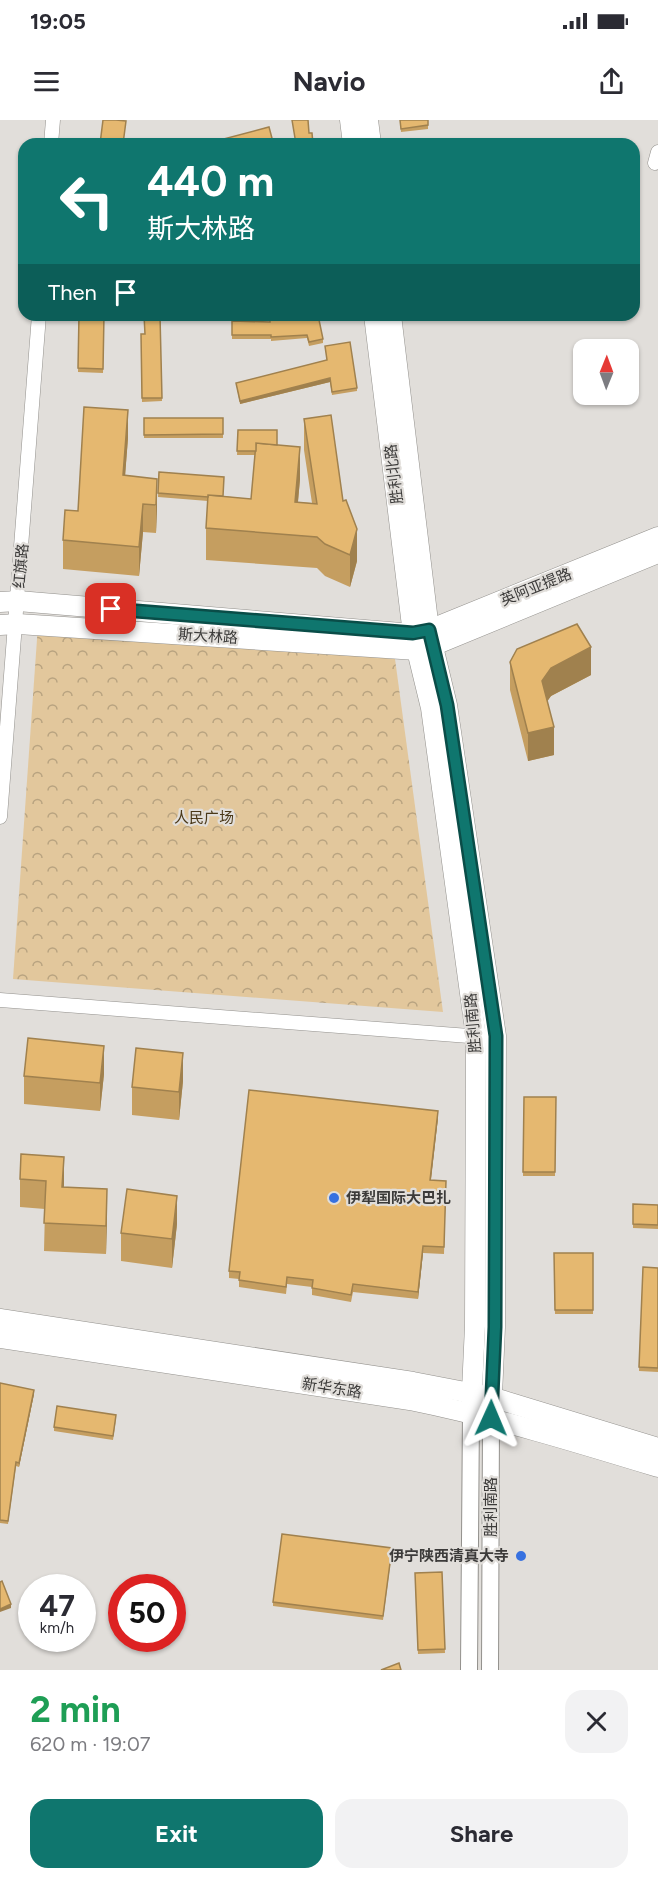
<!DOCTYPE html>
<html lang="en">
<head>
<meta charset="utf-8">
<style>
	body { margin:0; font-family:Figtree,"Noto Sans SC",sans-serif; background:#f2f2f3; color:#2b2b33; height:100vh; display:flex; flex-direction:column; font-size:22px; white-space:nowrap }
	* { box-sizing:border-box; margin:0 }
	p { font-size:20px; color:#7c7c81 }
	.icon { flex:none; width:33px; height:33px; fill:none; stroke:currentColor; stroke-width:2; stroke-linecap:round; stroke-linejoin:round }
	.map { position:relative; height:1550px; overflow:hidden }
	.side { display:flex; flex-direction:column; background:#fff; flex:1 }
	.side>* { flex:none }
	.hud { position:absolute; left:18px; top:18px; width:622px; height:183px; border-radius:18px; box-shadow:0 2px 4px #0004; background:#0f766e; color:#fff; overflow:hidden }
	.needle { width:39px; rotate:1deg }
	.buttons { position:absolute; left:573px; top:219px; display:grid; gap:12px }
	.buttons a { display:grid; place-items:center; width:66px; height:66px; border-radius:12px; background:#fff; box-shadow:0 2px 4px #0004; font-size:30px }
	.speed { position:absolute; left:18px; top:1454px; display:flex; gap:12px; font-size:30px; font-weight:700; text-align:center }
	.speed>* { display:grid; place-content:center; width:78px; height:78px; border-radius:50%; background:#fff; box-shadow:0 2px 4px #0004; line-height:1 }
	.speed small { font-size:15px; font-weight:400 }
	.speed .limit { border:9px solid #d22; background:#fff; color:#111 }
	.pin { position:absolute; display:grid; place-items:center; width:51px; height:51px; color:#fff; margin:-26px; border-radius:12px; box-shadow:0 3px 9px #0006 }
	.me { position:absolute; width:66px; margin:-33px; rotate:1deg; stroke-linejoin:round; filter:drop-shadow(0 0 4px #0008) }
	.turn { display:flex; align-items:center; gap:21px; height:126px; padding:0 30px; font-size:27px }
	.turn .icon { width:78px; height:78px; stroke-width:2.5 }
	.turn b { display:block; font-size:42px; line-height:51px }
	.then { display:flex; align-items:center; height:57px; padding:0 30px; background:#0003; gap:12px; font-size:22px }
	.round { display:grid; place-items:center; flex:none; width:63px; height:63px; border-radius:18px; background:#f2f2f3 }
	.overview { display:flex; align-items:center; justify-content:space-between; height:102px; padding:0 30px }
	h1 { font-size:36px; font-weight:700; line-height:45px; color:#1e9e55 }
	.action { display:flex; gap:12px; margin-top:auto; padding:12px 30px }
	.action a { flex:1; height:69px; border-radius:18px; background:#0f766e; color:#fff; font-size:24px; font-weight:700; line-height:69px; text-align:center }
	.action a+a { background:#f2f2f3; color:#2b2b33 }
	.status { display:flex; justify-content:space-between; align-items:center; height:42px; padding:0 30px; background:#fff; direction:ltr }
	.status svg { height:16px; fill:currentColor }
	header { display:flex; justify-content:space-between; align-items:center; height:78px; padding:0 30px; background:#fff; font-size:27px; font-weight:700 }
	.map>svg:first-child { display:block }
	.park { fill:url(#park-crowns) }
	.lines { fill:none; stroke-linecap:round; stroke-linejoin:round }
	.minor-casing { stroke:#93918d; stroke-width:15 }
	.tertiary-casing { stroke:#93918d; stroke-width:18 }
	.secondary-casing { stroke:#93918d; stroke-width:21 }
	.minor { stroke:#fff; stroke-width:14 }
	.tertiary { stroke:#fff; stroke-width:16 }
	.secondary { stroke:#fff; stroke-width:20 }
	.wall { fill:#c59e60 }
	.shaded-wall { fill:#a0814e }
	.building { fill:#e5b870; stroke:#a0814e; stroke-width:1.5 }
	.route-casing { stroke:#0a4d48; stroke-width:15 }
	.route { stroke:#0f766e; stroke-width:10 }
	.poi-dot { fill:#3771e0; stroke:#e1deda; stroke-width:2 }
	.labels { text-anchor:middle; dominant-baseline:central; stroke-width:4.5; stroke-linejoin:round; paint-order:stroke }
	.street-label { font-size:15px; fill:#3c3b3a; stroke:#e1deda }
	.park-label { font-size:15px; fill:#4a3818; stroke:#e1deda }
	.poi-label { font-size:15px; font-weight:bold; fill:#3c3b3a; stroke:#e1deda; text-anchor:start }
</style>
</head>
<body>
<div class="status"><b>19:05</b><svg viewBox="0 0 49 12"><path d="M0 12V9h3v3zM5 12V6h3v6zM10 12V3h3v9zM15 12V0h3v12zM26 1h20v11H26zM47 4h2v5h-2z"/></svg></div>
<header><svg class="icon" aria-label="menu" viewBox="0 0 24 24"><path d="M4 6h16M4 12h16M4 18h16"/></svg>Navio<svg class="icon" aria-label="share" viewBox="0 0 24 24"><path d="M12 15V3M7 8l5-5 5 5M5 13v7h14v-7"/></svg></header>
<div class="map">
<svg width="658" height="1550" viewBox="0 0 658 1550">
	<defs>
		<pattern id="park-crowns" width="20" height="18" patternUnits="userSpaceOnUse" patternTransform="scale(1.5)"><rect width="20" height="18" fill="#e2c79c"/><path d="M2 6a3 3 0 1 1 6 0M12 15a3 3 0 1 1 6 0" fill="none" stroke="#b8a380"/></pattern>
	</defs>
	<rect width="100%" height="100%" fill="#e1deda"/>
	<polygon class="park" points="38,505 395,539 443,892 13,859"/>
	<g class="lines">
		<g class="minor-casing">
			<g id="minor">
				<polyline points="51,24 53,0"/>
				<polyline points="655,43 658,32"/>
				<polyline points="0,697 39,195"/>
				<polyline points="0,880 482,917"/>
			</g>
		</g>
		<g class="tertiary-casing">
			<g id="tertiary">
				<polyline points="469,1550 471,1292"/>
				<polyline points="490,1550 491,1298"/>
			</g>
		</g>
		<g class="secondary-casing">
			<g id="secondary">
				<polyline points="350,0 353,24"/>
				<polyline points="368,0 371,24"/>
				<polyline points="374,195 413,514 431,588 476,917 475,1206 471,1292"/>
				<polyline points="391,195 429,510 447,585 496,916 495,1207 491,1298"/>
				<polyline points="0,482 18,481 413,514 429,510 658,417"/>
				<polyline points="0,505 18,504 417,530 432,526 658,433"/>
				<polyline points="0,1199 413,1262 491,1277 658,1328"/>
				<path d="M0,1218L410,1280C494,1297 576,1322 658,1347"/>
			</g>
		</g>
		<use href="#minor" class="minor"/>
		<use href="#tertiary" class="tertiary"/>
		<use href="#secondary" class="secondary"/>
	</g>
	<g class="wall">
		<polygon points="400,0 428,0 428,9 401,12"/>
		<polygon points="79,195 104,195 103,253 78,252"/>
		<polygon points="144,195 217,195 217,198 160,200 162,281 142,282 141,214 145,214"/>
		<polygon points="232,201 270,202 323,219 323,223 309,226 307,218 271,221 271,219 232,219"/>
		<polygon points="325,226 357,268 357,271 332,275 330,262 240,284 236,263 327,240"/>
		<rect x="144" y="298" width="79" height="20"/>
		<polygon points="304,299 343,381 357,441 350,467 325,456 317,448 206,440 206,408 208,381 158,377 159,352 223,376 251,379 255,335 237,335 238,310 277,325 300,359 298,382 312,383 304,330"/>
		<polygon points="128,318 125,355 157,387 156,413 143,412 139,456 63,449 63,420 78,391"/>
		<polygon points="510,542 591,555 551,576 547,581 554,635 528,641 510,570"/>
		<polygon points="104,954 100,991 24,984 24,956"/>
		<polygon points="183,961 179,1000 132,995 132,967"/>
		<polygon points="524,977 556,977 555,1056 523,1056"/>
		<polygon points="438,998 431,1060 446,1061 444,1134 423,1133 418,1179 353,1172 351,1182 312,1175 312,1167 287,1164 286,1174 239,1167 239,1159 229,1158 229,1151"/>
		<polygon points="21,1034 64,1067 107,1097 106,1134 44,1131 45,1089 20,1087 20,1059"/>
		<polygon points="633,1084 658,1085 658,1109 633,1108"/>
		<polygon points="177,1104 172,1148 121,1141 121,1113"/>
		<polygon points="554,1133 593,1133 593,1194 555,1194"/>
		<polygon points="643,1147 658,1148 658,1252 639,1251"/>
		<polygon points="0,1263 34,1274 19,1347 16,1346 8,1404 0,1403"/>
		<polygon points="116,1299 113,1320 54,1311 54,1307"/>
		<polygon points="392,1431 383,1500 273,1486 273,1482"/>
		<polygon points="442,1452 445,1533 418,1534 415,1453"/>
	</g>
	<g class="shaded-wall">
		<polygon points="330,258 330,262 240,284 240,281"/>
		<polygon points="128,290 128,318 123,383 123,355"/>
		<polygon points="300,327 300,359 295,414 295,382"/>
		<polygon points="157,359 157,387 156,413 156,385"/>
		<polygon points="143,384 143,412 139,456 139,427"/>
		<polygon points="357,409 357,441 350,467 350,435"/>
		<polygon points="591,527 591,555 551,576 542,589 542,561 551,548"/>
		<polygon points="554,607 554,635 528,641 528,613"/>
		<polygon points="104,926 104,954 100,991 100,963"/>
		<polygon points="183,933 183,961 179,1000 179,972"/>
		<polygon points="438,991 438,998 430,1067 430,1060"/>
		<polygon points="64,1037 64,1065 62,1095 62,1067"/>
		<polygon points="107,1069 107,1097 106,1134 106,1106"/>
		<polygon points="177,1076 177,1104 172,1148 172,1119"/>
		<polygon points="423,1126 423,1133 418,1179 418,1172"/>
		<polygon points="34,1270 34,1274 19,1347 19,1343"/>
		<polygon points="11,1484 11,1488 0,1492 0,1489"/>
	</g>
	<g class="building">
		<polygon points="103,0 116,0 126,1 123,24 100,24"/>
		<polygon points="292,0 308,0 309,13 312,13 313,24 296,24"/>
		<polygon points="400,0 428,0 428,5 401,9"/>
		<polygon points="269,7 273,22 266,24 217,24 216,21"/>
		<polygon points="79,195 104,195 103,249 78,248"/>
		<polygon points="144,195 190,195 160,196 162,278 142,278 141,214 145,214"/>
		<polygon points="300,195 318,195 323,219 309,222 307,215 271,217 271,215 232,215 232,201 270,202 270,197"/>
		<polygon points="350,222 357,268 332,272 330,258 240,281 236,263 327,240 325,226"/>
		<polygon points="84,287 128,290 123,355 157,359 156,385 143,384 139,427 63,420 65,390 78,391"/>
		<polygon points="331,295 343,381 346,380 357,409 350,435 325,424 317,417 206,408 208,375 251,379 256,323 300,327 295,382 317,384 304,299"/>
		<polygon points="144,298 223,298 223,314 144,315"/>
		<polygon points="238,310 277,310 277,325 256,323 256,331 237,331"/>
		<polygon points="159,352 224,357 223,376 208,375 208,377 158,373"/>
		<polygon points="577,504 591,527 551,548 542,561 554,607 528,613 510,542 517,529"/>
		<polygon points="28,918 104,926 100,963 24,956"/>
		<polygon points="136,928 183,933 179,972 132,967"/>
		<polygon points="249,970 438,991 430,1060 446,1061 444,1127 423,1126 418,1172 353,1164 351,1175 312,1168 313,1160 287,1157 286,1167 239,1160 240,1152 229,1151"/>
		<polygon points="524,977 556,977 555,1052 523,1052"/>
		<polygon points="21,1034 64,1037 62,1067 107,1069 106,1106 44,1103 46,1061 20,1059"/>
		<polygon points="127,1069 177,1076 172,1119 121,1113"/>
		<polygon points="633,1084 658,1085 658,1105 633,1104"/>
		<polygon points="554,1133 593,1133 593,1190 555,1190"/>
		<polygon points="643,1147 658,1148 658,1248 639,1247"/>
		<polygon points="0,1263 34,1270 19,1343 16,1342 8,1401 0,1400"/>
		<polygon points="57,1286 116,1295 113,1316 54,1307"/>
		<polygon points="282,1414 392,1428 383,1496 273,1482"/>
		<polygon points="442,1452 445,1529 418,1530 415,1453"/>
		<polygon points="2,1461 11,1484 0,1489 0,1462"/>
		<polygon points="399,1543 401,1550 381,1550"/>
	</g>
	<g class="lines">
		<g class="route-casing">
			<polyline id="route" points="111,489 413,513 429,510 447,585 496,916 495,1207 491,1298"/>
		</g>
		<use href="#route" class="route"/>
	</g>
	<g class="poi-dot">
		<circle cx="334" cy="1078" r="6"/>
		<circle cx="521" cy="1436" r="6"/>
	</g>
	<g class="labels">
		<g class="street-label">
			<text transform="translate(394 354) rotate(-97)">胜利北路</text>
			<text transform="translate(21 446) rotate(-85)">红旗路</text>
			<text transform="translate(536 467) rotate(-22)">英阿亚提路</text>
			<text transform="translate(208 516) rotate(4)">斯大林路</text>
			<text transform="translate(473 903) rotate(-95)">胜利南路</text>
			<text transform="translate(332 1268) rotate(9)">新华东路</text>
			<text transform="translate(491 1387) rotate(-90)">胜利南路</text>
		</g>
		<g class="park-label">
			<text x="204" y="698">人民广场</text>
		</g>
		<g class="poi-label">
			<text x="346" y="1078">伊犁国际大巴扎</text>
			<text x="509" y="1436" text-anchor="end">伊宁陕西清真大寺</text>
		</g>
	</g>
</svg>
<div class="buttons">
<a><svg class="needle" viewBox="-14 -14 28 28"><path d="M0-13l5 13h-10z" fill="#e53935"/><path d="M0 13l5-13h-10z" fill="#7c7c81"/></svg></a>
</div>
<div class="speed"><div>47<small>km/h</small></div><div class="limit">50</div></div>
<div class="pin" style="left:111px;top:489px;background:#d93025"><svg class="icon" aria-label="arrive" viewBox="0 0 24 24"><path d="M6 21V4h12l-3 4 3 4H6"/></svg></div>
<svg class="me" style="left:491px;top:1298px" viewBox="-20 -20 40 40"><path d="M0-17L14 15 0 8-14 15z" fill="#0f766e" stroke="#fff" stroke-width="4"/></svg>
<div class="hud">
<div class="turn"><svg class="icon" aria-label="left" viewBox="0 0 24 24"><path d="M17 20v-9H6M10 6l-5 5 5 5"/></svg><div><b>440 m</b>斯大林路</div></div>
<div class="then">Then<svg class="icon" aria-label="arrive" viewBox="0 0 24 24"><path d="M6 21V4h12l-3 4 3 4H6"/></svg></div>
</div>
</div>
<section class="side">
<div class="overview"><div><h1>2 min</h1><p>620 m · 19:07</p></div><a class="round"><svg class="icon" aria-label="close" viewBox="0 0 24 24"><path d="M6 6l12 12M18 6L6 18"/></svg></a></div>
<div class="action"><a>Exit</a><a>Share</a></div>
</section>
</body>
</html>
